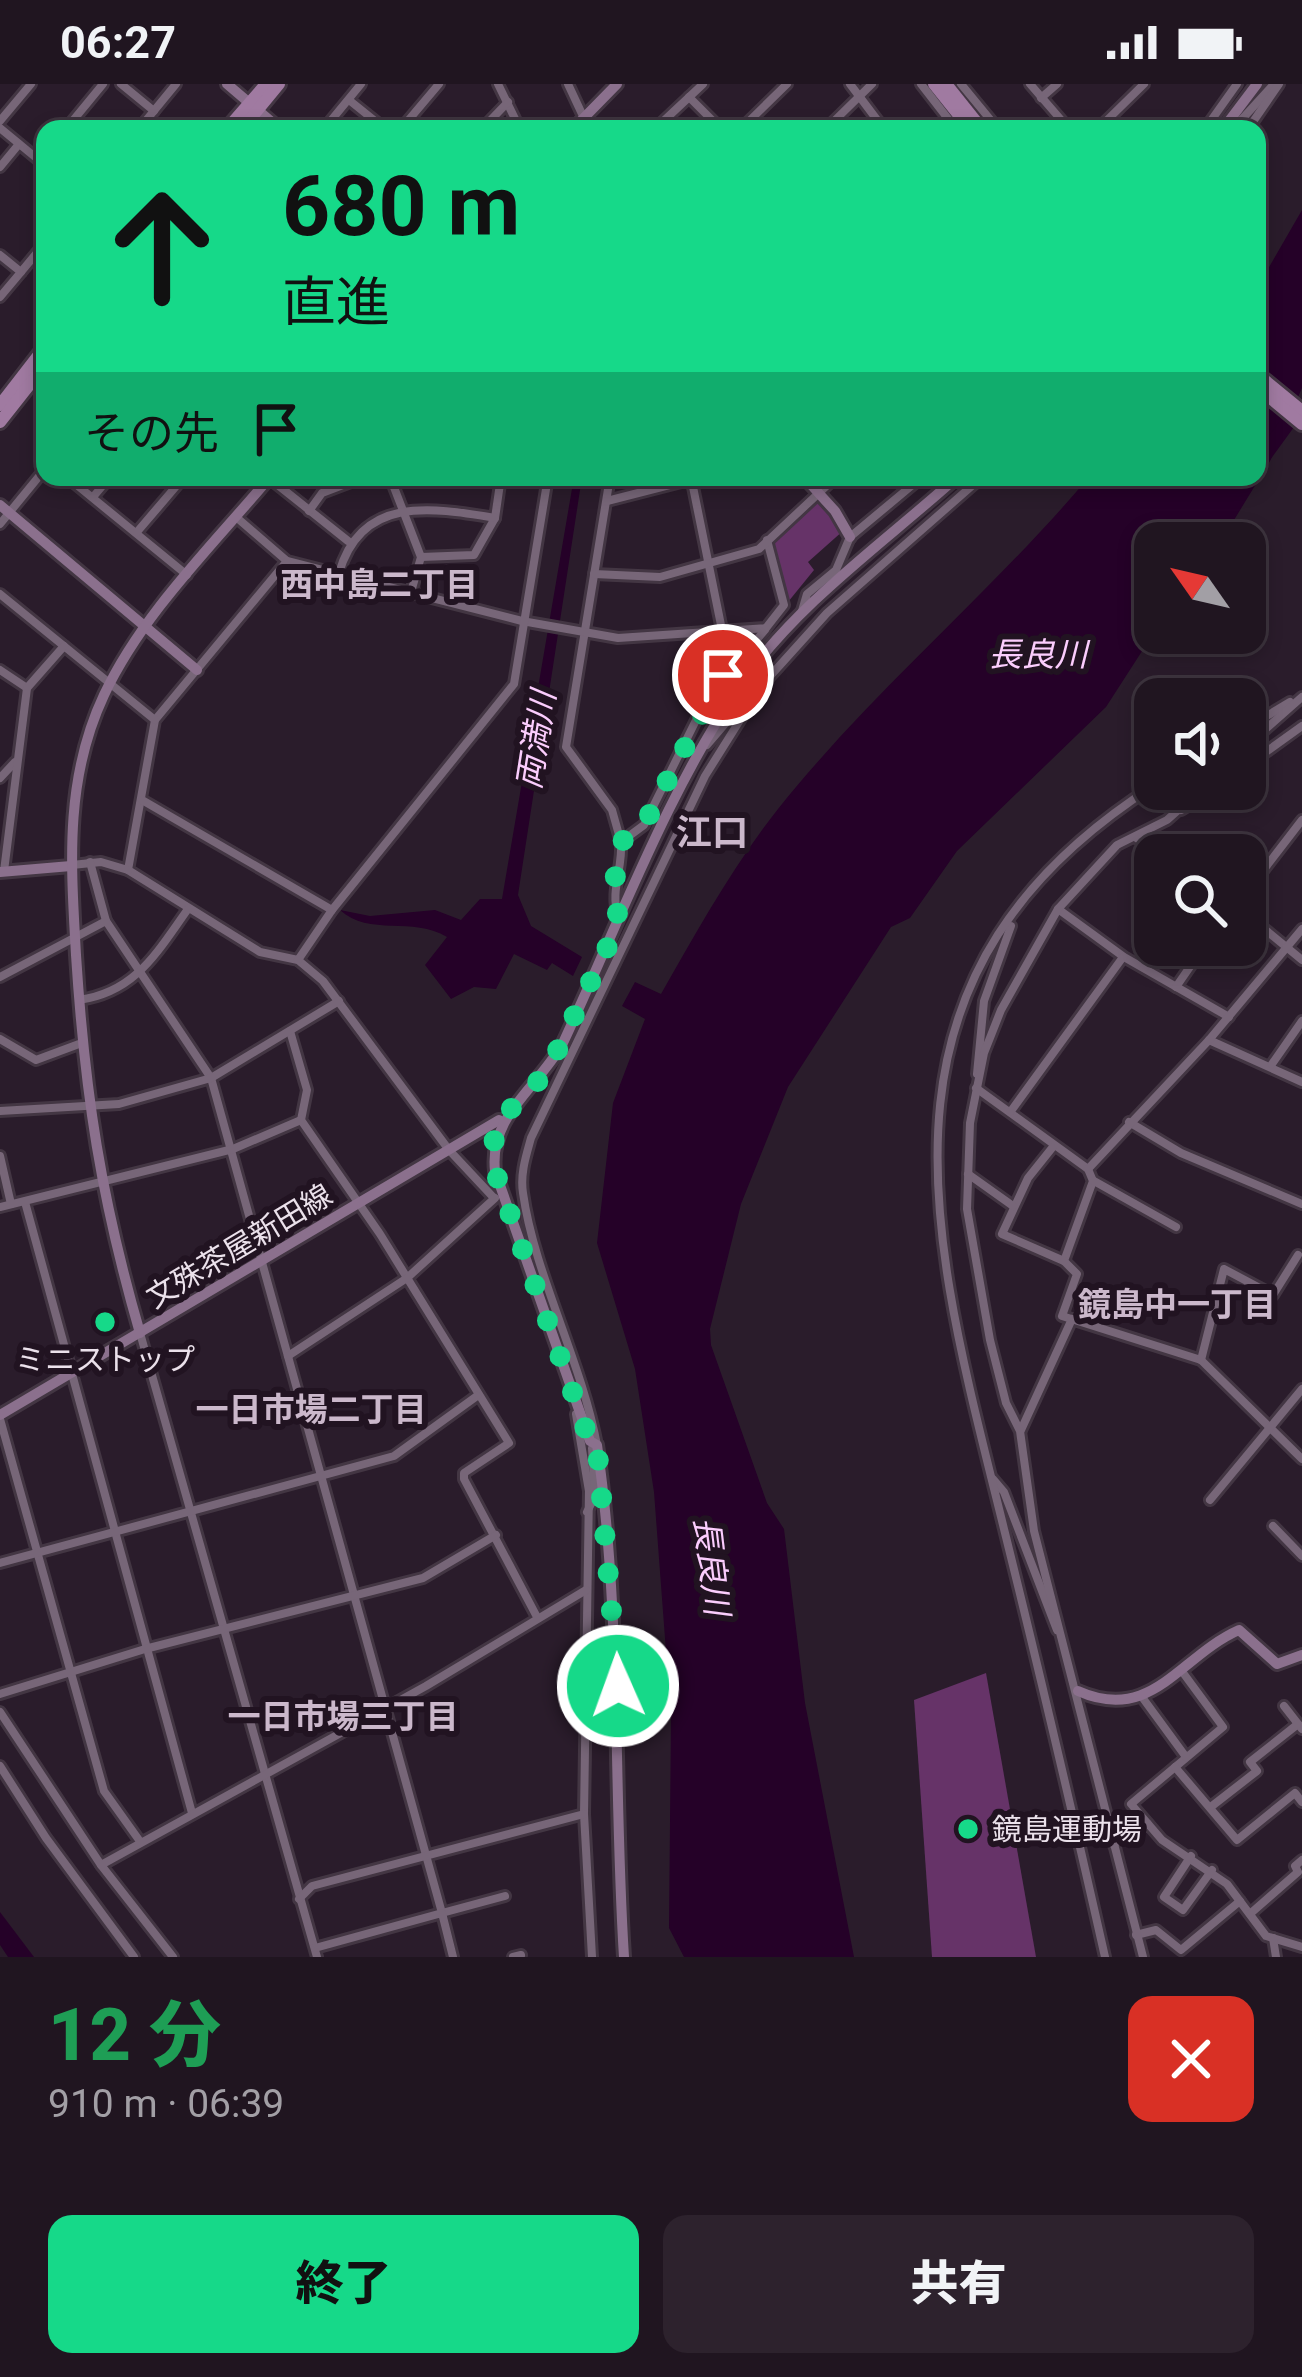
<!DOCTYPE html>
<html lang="ja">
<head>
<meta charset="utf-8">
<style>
	body { margin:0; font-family:Roboto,"Noto Sans JP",sans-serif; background:#2d222d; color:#f1f3f6; height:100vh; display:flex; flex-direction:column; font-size:45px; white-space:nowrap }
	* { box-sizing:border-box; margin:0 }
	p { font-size:39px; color:#a29fa5 }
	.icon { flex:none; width:66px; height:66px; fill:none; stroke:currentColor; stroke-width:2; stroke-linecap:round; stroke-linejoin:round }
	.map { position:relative; height:1873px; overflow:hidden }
	.side { display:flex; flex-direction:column; background:#201520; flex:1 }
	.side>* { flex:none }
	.hud { position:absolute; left:36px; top:36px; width:1230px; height:366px; border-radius:24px; box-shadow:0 6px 18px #0003,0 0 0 3px #3d343e; background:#16d989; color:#111; overflow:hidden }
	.needle { width:78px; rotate:304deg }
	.buttons { position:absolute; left:1134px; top:438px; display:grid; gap:24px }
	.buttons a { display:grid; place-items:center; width:132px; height:132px; border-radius:24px; background:#201520; box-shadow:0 6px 18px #0003,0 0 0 3px #3d343e; font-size:60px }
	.pin { position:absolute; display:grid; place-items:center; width:102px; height:102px; color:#fff; margin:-51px; border:6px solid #fff; border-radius:50%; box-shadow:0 3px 12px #0007 }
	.me { position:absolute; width:132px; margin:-66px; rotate:358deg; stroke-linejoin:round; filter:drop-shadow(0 0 9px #0008) }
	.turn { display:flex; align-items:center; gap:42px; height:252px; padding:0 48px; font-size:54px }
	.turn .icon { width:156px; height:156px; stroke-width:2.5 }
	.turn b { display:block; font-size:84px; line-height:102px }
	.then { display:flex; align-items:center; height:114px; padding:0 48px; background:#0003; gap:24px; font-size:45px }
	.round { display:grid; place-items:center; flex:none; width:126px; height:126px; border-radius:24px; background:#2d222d }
	.summary { display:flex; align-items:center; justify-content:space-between; height:204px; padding:0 48px }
	h1 { font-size:72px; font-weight:800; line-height:90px; color:#1e9e55 }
	.primary-button { display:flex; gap:24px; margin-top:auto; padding:24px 48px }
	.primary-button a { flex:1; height:138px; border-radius:24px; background:#16d989; color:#111; font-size:48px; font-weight:800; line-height:138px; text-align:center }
	.primary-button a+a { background:#2d222d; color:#f1f3f6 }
	.status { display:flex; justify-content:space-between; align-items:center; height:84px; padding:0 60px; background:#201520; direction:ltr }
	.status svg { height:33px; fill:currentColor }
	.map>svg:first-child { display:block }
	.green { fill:#663368 }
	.water { fill:#250128 }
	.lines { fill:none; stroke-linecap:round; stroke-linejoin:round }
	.river { stroke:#250128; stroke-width:15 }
	.street-casing { stroke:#433643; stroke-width:14 }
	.secondary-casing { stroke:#433643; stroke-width:16 }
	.primary-casing { stroke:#433643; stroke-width:18 }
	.street { stroke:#776678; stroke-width:8 }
	.secondary { stroke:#8b708d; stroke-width:10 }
	.primary { stroke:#a07aa1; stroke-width:12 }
	.route { stroke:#16d989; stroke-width:21; stroke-dasharray:0 37.8 }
	.poi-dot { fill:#16d989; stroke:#211321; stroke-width:4.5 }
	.labels { text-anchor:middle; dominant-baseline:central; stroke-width:12; stroke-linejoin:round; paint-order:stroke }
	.street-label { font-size:30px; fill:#ebe1eb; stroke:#211321 }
	.poi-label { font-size:30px; fill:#ebe1eb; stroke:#211321 }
	.neighbourhood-label { font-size:33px; font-weight:bold; fill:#cbb8cb; stroke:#211321 }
	.water-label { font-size:33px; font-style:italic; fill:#fbcdfd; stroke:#211321 }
	.quarter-label { font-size:36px; font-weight:bold; fill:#cbb8cb; stroke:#211321 }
</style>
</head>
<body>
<div class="status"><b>06:27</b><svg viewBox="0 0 49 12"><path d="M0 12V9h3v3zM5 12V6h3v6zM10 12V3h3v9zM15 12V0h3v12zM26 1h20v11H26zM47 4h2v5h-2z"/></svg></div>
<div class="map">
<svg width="1302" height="1873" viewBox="0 0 1302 1873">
	<rect width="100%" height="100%" fill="#2a1c2b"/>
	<g class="green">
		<polygon points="818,413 844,446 808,478 814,486 788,518 771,458"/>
		<polygon points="986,1589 1036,1873 932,1873 914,1616"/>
	</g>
	<g class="water">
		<path d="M1302,126V304L1270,377L1220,459H1155V547L1106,623L957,767L910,834L891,843L788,1003L741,1120L710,1245L711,1261L767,1419L784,1445L805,1619L854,1873H684L669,1844L671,1634L654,1408L635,1285L597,1159L613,1019L645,935L622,922L635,898L661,910C697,847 733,782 778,725C873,606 994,506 1089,393H1257V204Z"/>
		<path d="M574,393H582L518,811L531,842L582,873L573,892L552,879L547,886L514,870L496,905L474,903L451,915L425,881L447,853C413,832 369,853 340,826L370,832L435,826L461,836L480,815H502Z"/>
		<polygon points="0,1828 34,1873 8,1873 0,1861"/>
	</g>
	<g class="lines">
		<polyline class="river" points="1257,381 1300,322"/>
		<g class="street-casing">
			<g id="street">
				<polyline points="121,0 154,27"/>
				<polyline points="498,0 520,45"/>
				<polyline points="568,0 589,45"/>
				<polyline points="850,0 884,45"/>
				<polyline points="921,0 956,45"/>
				<polyline points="961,0 998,45"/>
				<polyline points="1030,0 1069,45"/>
				<polyline points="689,13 721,45"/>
				<polyline points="1041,14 1057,0"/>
				<polyline points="349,16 385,45"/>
				<polyline points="0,37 31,0"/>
				<polyline points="0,44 40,77 45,70"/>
				<polyline points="66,45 103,0"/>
				<polyline points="139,45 176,0"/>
				<polyline points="324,45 361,0"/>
				<polyline points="401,45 439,0"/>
				<polyline points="482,45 508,18"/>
				<polyline points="655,45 703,0"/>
				<polyline points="741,45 787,0"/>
				<polyline points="826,45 872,0"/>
				<polyline points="1098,45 1144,0"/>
				<polyline points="1205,45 1237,0"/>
				<polyline points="1233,45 1274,0"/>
				<polyline points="1248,45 1279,0"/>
				<polyline points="0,83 19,60"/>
				<polyline points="0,171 21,188 0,213"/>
				<polyline points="21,188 45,159"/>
				<polyline points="67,393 187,491"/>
				<polyline points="390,393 421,473 411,508"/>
				<polyline points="610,393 566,663 612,726 621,758 644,741 708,612 765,546"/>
				<polyline points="691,393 722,546"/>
				<polyline points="269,394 348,457"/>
				<polyline points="93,413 110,393"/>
				<polyline points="607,417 693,395"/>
				<polyline points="309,427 322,409 364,393"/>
				<polyline points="236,433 287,477 522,537 618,554 766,544 784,521 767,456"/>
				<polyline points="0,440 45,385"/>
				<polyline points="137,448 184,393"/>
				<polyline points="421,473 474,471 495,434 501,393"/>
				<polyline points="287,477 155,636 128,786 260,868 298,876 323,897 449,1066 493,1113"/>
				<path d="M339,489C361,412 430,423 495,434"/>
				<polyline points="594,490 660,493 759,465 836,393"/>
				<polyline points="0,510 155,636"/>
				<polyline points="802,527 807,510 836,486 850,453 922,393"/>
				<polyline points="0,586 27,604"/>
				<polyline points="1245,645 1290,618"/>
				<polyline points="707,661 755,605"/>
				<polyline points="1245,663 1302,613"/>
				<polyline points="1245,683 1302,642"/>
				<polyline points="0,694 15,678"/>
				<polyline points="142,716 332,826"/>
				<polyline points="1181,726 1215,705"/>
				<polyline points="1135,753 1161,771"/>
				<polyline points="72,781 101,778 128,786"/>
				<polyline points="4,787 27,604 64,562"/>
				<polyline points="1245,810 1302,736"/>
				<polyline points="1058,825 1124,873 1229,933"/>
				<polyline points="1245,829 1302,876"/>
				<path d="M618,832C610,806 623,785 621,758"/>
				<polyline points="106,837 211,994 442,1829 505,1812"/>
				<polyline points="298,876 332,826 514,600 548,393"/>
				<polyline points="1144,884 1159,861"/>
				<polyline points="0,893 106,837 90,778"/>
				<polyline points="1176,903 1205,861"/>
				<path d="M79,916C136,908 157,868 188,825"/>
				<polyline points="290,947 307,1006 301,1036 380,1150 509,1359 464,1389 464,1395 537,1533"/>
				<polyline points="0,955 36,976 79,960"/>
				<polyline points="1209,956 1302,998"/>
				<polyline points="1272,980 1302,937"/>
				<polyline points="977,990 984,917 1011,842"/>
				<polyline points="976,1004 1088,1085 1093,1097 1064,1177 1077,1190 1062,1232 1201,1276 1302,1375"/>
				<polyline points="0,1027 119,1020 211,994 339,917"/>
				<polyline points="1011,1027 1123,873"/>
				<polyline points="1129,1038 1181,1069 1302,1120"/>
				<polyline points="1052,1064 1028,1094 1002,1150 1064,1177"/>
				<polyline points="0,1072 11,1120"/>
				<polyline points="1088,1085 1209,956 1302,845"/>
				<polyline points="968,1090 1013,1122"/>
				<polyline points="1094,1097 1176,1143"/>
				<polyline points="25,1118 192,1729"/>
				<polyline points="0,1123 233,1065 301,1036"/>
				<polyline points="140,1249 317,1873"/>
				<polyline points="288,1272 407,1194 495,1114"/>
				<polyline points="1201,1276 1224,1185 1273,1211 1298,1171"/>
				<polyline points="576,1330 589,1407 584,1730 592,1873"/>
				<polyline points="0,1335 104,1707 139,1756"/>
				<polyline points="1021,1346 1072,1235"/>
				<polyline points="993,1395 1004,1408 1057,1546"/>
				<polyline points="1210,1416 1302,1305"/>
				<path d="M587,1428L595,1412L592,1364L597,1361C581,1276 534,1189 523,1109C520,1090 526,1072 531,1054L705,692L762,601L827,529L982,393"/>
				<polyline points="1273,1442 1302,1472"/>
				<polyline points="0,1479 394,1372 477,1312"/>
				<polyline points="1181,1586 1223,1643 1131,1720 1162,1756 1227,1800 1266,1852 1302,1863"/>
				<polyline points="0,1610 145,1565 423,1494 496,1451"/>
				<polyline points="1142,1613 1186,1673"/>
				<polyline points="1284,1622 1302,1645"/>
				<polyline points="0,1628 101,1781"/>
				<polyline points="0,1682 46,1754 134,1873"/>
				<polyline points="1175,1683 1237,1756 1295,1709 1302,1718"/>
				<polyline points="1212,1722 1257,1687 1250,1678 1298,1640"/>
				<polyline points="1113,1760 1148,1740"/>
				<polyline points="1191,1772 1164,1813 1183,1826 1212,1786"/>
				<polyline points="299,1815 312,1802 584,1730"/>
				<polyline points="1251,1829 1298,1788 1295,1782 1302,1776"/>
				<polyline points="1136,1851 1156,1846 1181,1866 1240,1817"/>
				<polyline points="1273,1854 1276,1873"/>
				<polyline points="315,1864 442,1829 453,1873"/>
				<polyline points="173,1873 101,1781 426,1602 586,1506"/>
				<polyline points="513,1873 521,1871"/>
				<path d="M1105,1873C1073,1731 1040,1590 1005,1449C933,1156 850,896 1155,701"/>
				<polyline points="1143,1873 1034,1447 1020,1347 1006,1319 990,1256 967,1125 970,1039 984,969 1001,926 1058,825 1117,761 1167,736 1202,705"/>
			</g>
		</g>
		<g class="secondary-casing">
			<g id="secondary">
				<polyline points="227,0 280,45"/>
				<polyline points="573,45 617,0"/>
				<polyline points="1223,45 1257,0"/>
				<polyline points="804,393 835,427 850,453"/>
				<polyline points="0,421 197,586"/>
				<polyline points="0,788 71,782"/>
				<path d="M140,1249C101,1114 85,1011 76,871C71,781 64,696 104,611C142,530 212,462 270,393"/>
				<polyline points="0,1331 499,1036"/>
				<path d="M1078,1607C1152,1640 1180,1572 1239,1546L1277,1580L1302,1571"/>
				<path d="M624,1873C613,1702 622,1532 597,1361L590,1357L495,1087C489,1031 537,1005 563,959C618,841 669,703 744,596C799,518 886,457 957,393"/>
			</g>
		</g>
		<g class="primary-casing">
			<g id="primary">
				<polyline points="934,0 970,45"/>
				<polyline points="946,0 982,45"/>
				<polyline points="227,45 266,0"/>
				<polyline points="242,45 279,0"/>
				<polyline points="1257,290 1302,327"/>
				<polyline points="1257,303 1302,340"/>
				<polyline points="0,321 45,263"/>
				<polyline points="0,338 45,281"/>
			</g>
		</g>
		<use href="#street" class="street"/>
		<use href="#secondary" class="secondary"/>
		<use href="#primary" class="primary"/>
	</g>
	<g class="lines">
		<polyline class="route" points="618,1602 597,1361 590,1358 495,1087 494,1052 502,1034 547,988 620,837 612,813 621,758 644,741 723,591"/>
	</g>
	<g class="poi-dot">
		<circle cx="105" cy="1238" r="12"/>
		<circle cx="968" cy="1745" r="12"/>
	</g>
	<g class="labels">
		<g class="street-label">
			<text transform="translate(239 1162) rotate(-31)">文殊茶屋新田線</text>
		</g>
		<g class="poi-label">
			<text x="105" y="1275">ミニストップ</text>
			<text x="992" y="1745" text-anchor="start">鏡島運動場</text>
		</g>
		<g class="neighbourhood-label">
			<text x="379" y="500">西中島二丁目</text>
			<text x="1177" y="1220">鏡島中一丁目</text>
			<text x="311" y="1325">一日市場二丁目</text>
			<text x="343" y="1632">一日市場三丁目</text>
		</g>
		<g class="water-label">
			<text x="1038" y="570">長良川</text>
			<text transform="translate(536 656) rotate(-81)">両満川</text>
			<text transform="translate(712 1482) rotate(83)">長良川</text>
		</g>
		<g class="quarter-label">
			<text x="712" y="749">江口</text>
		</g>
	</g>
</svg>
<div class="buttons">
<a><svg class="needle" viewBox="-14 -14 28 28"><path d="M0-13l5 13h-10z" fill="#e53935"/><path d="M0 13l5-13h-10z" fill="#a29fa5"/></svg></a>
<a><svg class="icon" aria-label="sound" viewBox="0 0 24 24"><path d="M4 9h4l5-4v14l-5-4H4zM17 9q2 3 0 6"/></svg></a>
<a><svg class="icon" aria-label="search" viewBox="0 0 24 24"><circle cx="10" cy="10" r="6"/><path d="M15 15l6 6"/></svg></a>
</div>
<div class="pin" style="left:723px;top:591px;background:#d93025"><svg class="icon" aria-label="arrive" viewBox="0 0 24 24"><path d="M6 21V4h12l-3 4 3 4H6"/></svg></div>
<svg class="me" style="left:618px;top:1602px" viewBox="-20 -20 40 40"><circle r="17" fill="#16d989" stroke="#fff" stroke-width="3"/><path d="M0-11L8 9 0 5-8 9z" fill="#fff"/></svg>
<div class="hud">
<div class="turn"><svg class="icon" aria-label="ahead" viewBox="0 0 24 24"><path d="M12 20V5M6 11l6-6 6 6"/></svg><div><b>680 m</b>直進</div></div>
<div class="then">その先<svg class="icon" aria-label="arrive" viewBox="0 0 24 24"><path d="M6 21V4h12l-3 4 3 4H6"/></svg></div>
</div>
</div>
<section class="side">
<div class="summary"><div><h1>12 分</h1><p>910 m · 06:39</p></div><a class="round" style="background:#d93025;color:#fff"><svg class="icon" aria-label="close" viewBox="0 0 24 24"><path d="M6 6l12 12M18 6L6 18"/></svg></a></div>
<div class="primary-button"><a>終了</a><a>共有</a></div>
</section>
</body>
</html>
